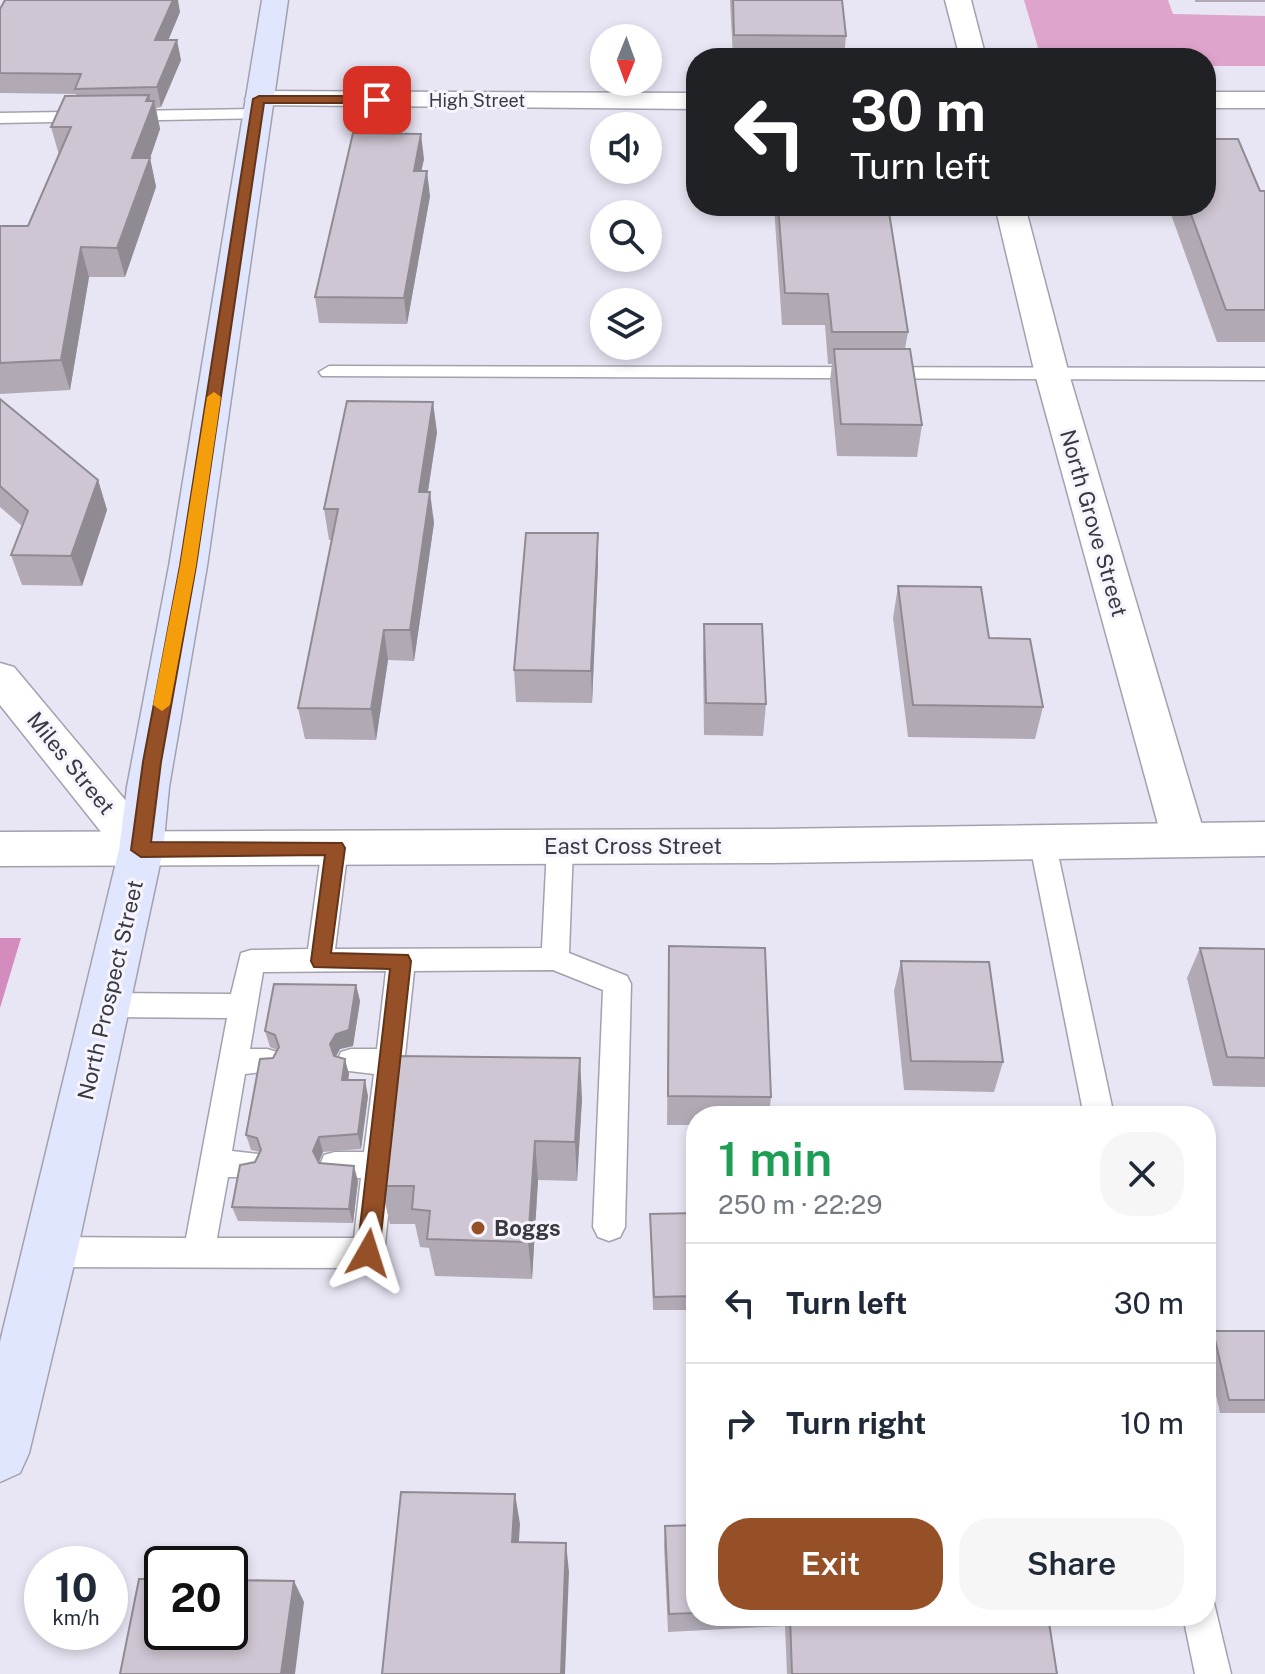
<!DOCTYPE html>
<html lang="en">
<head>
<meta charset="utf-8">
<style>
	body { margin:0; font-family:"Public Sans",sans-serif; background:#f6f6f7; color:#1f2937; height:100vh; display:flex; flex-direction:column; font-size:30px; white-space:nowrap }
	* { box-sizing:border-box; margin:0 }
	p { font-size:26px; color:#747a83 }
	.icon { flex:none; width:44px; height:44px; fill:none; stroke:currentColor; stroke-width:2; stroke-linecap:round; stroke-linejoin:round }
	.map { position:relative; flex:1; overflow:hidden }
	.details { position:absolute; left:686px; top:1106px; width:530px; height:520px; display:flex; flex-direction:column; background:#fff; border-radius:32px; box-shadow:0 4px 12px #0003 }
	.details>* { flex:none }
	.top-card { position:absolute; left:686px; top:48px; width:530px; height:168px; border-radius:32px; box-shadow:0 4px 12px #0003; background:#202124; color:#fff; overflow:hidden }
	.needle { width:52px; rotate:181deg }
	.tools { position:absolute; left:590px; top:24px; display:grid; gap:16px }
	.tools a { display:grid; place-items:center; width:72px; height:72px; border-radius:50%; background:#fff; box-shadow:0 4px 12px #0003; font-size:40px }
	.speed { position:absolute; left:24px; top:1546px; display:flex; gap:16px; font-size:40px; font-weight:700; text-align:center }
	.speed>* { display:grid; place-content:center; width:104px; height:104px; border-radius:50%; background:#fff; box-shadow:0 4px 12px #0003; line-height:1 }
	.speed small { font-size:20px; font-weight:400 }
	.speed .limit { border:4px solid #111; border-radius:12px; background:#fff; color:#111 }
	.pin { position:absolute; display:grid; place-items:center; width:68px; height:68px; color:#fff; margin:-34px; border-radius:16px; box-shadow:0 4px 12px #0006 }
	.me { position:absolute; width:88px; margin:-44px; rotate:6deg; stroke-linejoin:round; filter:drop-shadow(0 0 6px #0008) }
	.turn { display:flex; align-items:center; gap:28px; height:168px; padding:0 32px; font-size:36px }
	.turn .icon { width:104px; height:104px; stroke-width:2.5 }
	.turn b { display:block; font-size:56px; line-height:68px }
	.round { display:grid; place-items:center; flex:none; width:84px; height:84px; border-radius:32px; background:#f6f6f7 }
	.summary { display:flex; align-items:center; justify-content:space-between; height:136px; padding:0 32px }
	h1 { font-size:48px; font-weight:600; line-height:60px; color:#1e9e55 }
	.primary-button { display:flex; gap:16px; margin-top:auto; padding:16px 32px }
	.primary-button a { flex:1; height:92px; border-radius:32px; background:#965027; color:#fff; font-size:32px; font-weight:600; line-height:92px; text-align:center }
	.primary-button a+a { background:#f6f6f7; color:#1f2937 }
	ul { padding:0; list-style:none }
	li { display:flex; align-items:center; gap:24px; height:120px; padding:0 32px; border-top:2px solid #e0e1e3 }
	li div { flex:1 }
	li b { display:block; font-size:30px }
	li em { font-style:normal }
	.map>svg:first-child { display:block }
	.green { fill:#dfa4cb }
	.forest { fill:#d48bbd }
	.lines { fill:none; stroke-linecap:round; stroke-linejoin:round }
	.service-casing { stroke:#a3a1ae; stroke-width:3 }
	.minor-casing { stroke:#a3a1ae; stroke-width:3 }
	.tertiary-casing { stroke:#a3a1ae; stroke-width:3 }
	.secondary-casing { stroke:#a3a1ae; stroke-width:3 }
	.service { fill:#fff; fill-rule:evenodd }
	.minor { fill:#fff; fill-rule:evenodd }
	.tertiary { fill:#fff; fill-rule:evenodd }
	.secondary { fill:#dfe6fd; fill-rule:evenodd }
	.wall { fill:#b1aab5 }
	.shaded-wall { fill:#908b93 }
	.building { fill:#cec6d2; stroke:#908b93; stroke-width:2 }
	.route { fill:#965027; stroke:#623419; stroke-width:2 }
	.slow { fill:#f59e0b }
	.poi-dot { fill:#965027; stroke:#f5f4ff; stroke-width:3 }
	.labels { text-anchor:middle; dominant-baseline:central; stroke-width:6; stroke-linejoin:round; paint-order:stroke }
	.far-street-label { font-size:18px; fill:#3a393e; stroke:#f5f4ff }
	.street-label { font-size:22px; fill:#3a393e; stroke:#f5f4ff }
	.poi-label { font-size:22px; font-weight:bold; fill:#3a393e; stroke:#f5f4ff; text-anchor:start }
</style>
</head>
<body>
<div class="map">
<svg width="1265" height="1674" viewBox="0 0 1265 1674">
	<rect width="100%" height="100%" fill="#e8e6f4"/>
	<polygon class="green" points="1024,0 1168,0 1173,14 1265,16 1265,66 1206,66 1206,58 1041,58"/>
	<polygon class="forest" points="0,938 21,938 0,1008"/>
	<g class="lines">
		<g class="service-casing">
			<g id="service">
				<polygon points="257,109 263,110 265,114 263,118 0,123 0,113"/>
				<polygon points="329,366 1265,368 1265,380 322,376 319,372"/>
				<polygon points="1042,830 1051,833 1055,840 1114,1116 1084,1116 1029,840 1033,833"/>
				<path d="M560,837L569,840L573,847L569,953L627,976L631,984L625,1227L620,1237L609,1241L598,1237L593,1227L603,990L553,970L414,971L384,1253L379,1263L368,1268L50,1267L39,1262L34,1252L39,1242L50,1237L186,1238L227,1018L107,1017L97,1013L93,1005L97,997L107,993L231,994L241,953L251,950L308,949L322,848L326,841L335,838L344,841L348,848L335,949L542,948L547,847L551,840ZM386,971L377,1049H351L341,1052L337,1061L341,1070L374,1074L364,1152H335L324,1155L320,1165L324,1175L335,1178H361L354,1238H217L228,1177H248L259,1174L263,1164L259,1154L232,1151L245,1074L277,1070L281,1061L277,1052L267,1049H250L263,972Z"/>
				<polygon points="1206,1600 1214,1603 1231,1674 1195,1674 1183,1616 1206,1616"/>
			</g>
		</g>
		<g class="minor-casing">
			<g id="minor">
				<polygon points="945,0 971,0 986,58 960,58"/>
				<polygon points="259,91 696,93 696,109 249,105 245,99 249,93"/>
				<rect x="1206" y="92" width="59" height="16"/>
				<polygon points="995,206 1025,206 1069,374 1206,839 1200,851 1184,856 1168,851 1162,839 1035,374"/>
				<polygon points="0,663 14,667 157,838 163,850 157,862 141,867 125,862 0,705"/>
			</g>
		</g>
		<g class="tertiary-casing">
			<polygon id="tertiary" points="1265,822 1265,856 771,863 0,866 0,832 771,829"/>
		</g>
		<g class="secondary-casing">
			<polygon id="secondary" points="262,0 288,0 207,566 169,787 163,850 77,1252 29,1453 20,1473 0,1482 0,1342 119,850 127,787 169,566"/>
		</g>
		<use href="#service" class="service"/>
		<use href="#minor" class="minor"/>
		<use href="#tertiary" class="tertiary"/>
		<use href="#secondary" class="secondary"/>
	</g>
	<g class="wall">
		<polygon points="730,0 842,0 846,36 844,58 733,58"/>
		<rect x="1195" y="0" width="70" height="2"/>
		<polygon points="0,9 180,12 168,40 181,60 161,107 156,108 160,129 150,158 156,187 125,277 89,277 70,390 0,394 0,226 28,226 59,155 51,127 76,96 76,94 0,93"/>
		<polygon points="424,159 421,171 430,196 407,324 319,323 315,297"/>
		<polygon points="1260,191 1265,191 1265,342 1217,342 1168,206 1206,206"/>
		<polygon points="774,206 888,206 908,332 905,349 922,425 917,457 837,456 830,381 832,364 828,364 825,325 782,325"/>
		<polygon points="0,399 98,480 107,510 82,586 22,585 11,555 22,526 0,507"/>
		<polygon points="437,432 428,492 434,523 414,661 388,660 376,740 305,739 298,708 332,540 329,540 324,509"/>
		<polygon points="598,533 598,565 592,703 516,702 514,670"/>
		<polygon points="898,586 989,638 1043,707 1035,739 908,737 893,618"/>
		<polygon points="704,624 766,704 763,736 704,735 703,656"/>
		<polygon points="669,946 771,1097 769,1116 696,1116 696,1125 667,1125"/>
		<polygon points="1200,948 1265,949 1265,1087 1213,1086 1187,978"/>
		<polygon points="901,961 1003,1062 994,1092 904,1090 894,991"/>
		<polygon points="356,985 360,1001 353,1046 340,1049 336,1056 349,1074 348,1080 368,1096 361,1149 323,1152 319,1163 358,1181 353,1223 238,1221 232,1207 260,1152 251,1150 246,1135 273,1058 277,1050 270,1047 265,1031"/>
		<polygon points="582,1099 577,1181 538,1180 532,1279 435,1276 429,1248 420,1247 415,1224 390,1224 381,1186"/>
		<polygon points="696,1213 696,1310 653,1310 650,1214"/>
		<polygon points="1213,1331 1265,1331 1265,1413 1220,1413 1206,1350 1206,1342"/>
		<polygon points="696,1525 696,1616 1048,1616 1057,1674 787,1674 785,1626 668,1632 664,1546 665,1526"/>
	</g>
	<g class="shaded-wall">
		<polygon points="170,0 178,0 180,12 160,60 155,40"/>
		<polygon points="177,40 181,60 161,107 157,87"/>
		<polygon points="149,95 152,107 154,101 160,129 150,158 156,187 125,277 117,248 132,158"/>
		<polygon points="421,134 424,159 416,196 414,171"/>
		<polygon points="427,171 430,196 407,324 404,298"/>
		<polygon points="81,247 89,277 70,390 61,360"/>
		<polygon points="433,402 437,432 423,522 419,492"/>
		<polygon points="98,480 107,510 82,586 71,556"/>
		<polygon points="430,492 434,523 414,661 410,630"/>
		<polygon points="598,533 598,565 592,703 591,671"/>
		<polygon points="384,630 388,660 376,740 371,709"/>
		<polygon points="356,985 360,1001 353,1046 340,1049 334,1060 330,1044"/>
		<polygon points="580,1058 582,1099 577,1181 575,1142"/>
		<polygon points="345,1059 349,1074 346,1095 342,1080"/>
		<polygon points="365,1080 368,1096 361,1149 358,1134"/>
		<polygon points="319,1137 323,1152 317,1166 313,1151"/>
		<polygon points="535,1141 538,1180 532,1279 528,1242"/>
		<polygon points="354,1166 358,1181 353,1223 349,1209"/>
		<polygon points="515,1494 520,1524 517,1571 512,1542"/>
		<polygon points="566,1543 569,1572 565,1674 561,1674"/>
		<polygon points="294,1581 304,1602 295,1674 281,1674"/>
	</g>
	<g class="building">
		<polygon points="5,0 173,0 155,40 177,40 157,87 75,89 81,74 0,73 0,9"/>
		<polygon points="733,0 842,0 846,36 734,35"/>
		<polygon points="149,95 146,101 154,101 132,158 150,158 117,248 81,247 61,360 0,363 0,226 28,226 71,127 51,127 65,96"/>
		<polygon points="353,133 421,134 414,171 427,171 404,298 315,297"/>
		<polygon points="1206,139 1238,139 1260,191 1265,191 1265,310 1226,310 1188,206 1206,206"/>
		<polygon points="778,206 888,206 908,332 832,332 828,294 785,293"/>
		<polygon points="834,349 910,349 922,425 841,424"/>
		<polygon points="0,399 98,480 71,556 11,555 28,511 0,486"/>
		<polygon points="347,401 433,402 419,492 430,492 410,630 384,630 371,709 298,708 338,509 324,509"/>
		<polygon points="526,533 598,533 591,671 514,670"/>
		<polygon points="898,586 981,587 989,638 1030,639 1043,707 913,705"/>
		<polygon points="704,624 762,624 766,704 706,703"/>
		<polygon points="669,946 765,948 771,1097 668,1096"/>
		<polygon points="1200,948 1265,949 1265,1058 1227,1057"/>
		<polygon points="901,961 989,962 1003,1062 911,1061"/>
		<polygon points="274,984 356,985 349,1030 336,1034 330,1044 334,1056 345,1059 342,1080 365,1080 358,1134 319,1137 313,1151 319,1163 354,1166 349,1209 232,1207 240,1165 255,1162 261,1150 257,1138 246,1135 260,1059 273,1058 279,1047 275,1035 265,1031"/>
		<polygon points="396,1056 580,1058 575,1142 535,1141 528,1242 427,1239 430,1211 412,1209 414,1186 381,1186"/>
		<polygon points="696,1213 696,1296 654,1297 650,1214"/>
		<polygon points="1213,1331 1265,1331 1265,1400 1229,1400"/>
		<polygon points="401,1492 515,1494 512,1542 566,1543 561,1674 382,1674"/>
		<polygon points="696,1525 696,1613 669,1614 665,1526"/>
		<polygon points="139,1579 162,1579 162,1632 230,1632 230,1580 294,1581 281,1674 120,1674"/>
		<polygon points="790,1616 1048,1616 1057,1674 792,1674"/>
	</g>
	<polygon class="route" points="259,96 377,96 383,100 377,103 264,103 196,566 161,762 151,842 342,843 345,848 331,953 408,955 411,961 379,1253 376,1260 368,1263 360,1260 357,1253 390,969 314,967 311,961 325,855 141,857 131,850 143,762 180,566 253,99"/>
	<polygon class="slow" points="214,392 221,397 196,566 170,705 162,711 153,705 180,566 207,397"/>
	<circle class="poi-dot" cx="478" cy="1228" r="8"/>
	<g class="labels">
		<g class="far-street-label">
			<text x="477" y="100">High Street</text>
		</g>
		<g class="street-label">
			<text transform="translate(1094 523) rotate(74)">North Grove Street</text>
			<text transform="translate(71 763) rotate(51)">Miles Street</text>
			<text x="633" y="846">East Cross Street</text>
			<text transform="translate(110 990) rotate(-77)">North Prospect Street</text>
		</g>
		<g class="poi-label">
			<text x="494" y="1228">Boggs</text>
		</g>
	</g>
</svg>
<div class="tools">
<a><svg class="needle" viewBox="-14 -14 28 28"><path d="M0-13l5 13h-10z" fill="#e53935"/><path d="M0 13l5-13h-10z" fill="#747a83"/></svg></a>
<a><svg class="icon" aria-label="sound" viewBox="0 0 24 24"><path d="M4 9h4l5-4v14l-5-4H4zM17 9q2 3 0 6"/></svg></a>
<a><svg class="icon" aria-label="search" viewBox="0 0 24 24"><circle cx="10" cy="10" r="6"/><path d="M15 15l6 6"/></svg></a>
<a><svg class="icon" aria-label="layers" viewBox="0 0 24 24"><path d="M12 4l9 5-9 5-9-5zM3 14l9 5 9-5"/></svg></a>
</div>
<div class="speed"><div>10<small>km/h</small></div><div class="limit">20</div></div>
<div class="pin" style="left:377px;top:100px;background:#d93025"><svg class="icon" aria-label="arrive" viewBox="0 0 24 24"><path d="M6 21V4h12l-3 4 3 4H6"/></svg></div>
<svg class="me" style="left:368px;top:1253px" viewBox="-20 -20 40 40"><path d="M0-17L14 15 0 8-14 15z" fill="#965027" stroke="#fff" stroke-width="4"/></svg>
<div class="top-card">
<div class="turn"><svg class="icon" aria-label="left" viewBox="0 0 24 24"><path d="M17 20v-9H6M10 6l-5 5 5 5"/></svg><div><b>30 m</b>Turn left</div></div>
</div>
<section class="details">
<div class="summary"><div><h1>1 min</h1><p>250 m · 22:29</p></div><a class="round"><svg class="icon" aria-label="close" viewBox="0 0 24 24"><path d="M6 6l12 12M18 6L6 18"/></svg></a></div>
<ul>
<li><svg class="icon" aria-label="left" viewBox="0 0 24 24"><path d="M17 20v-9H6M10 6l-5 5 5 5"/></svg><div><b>Turn left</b></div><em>30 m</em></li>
<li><svg class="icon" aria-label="right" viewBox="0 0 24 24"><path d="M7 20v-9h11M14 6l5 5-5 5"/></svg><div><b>Turn right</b></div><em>10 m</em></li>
</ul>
<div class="primary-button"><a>Exit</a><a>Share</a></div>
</section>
</div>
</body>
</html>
